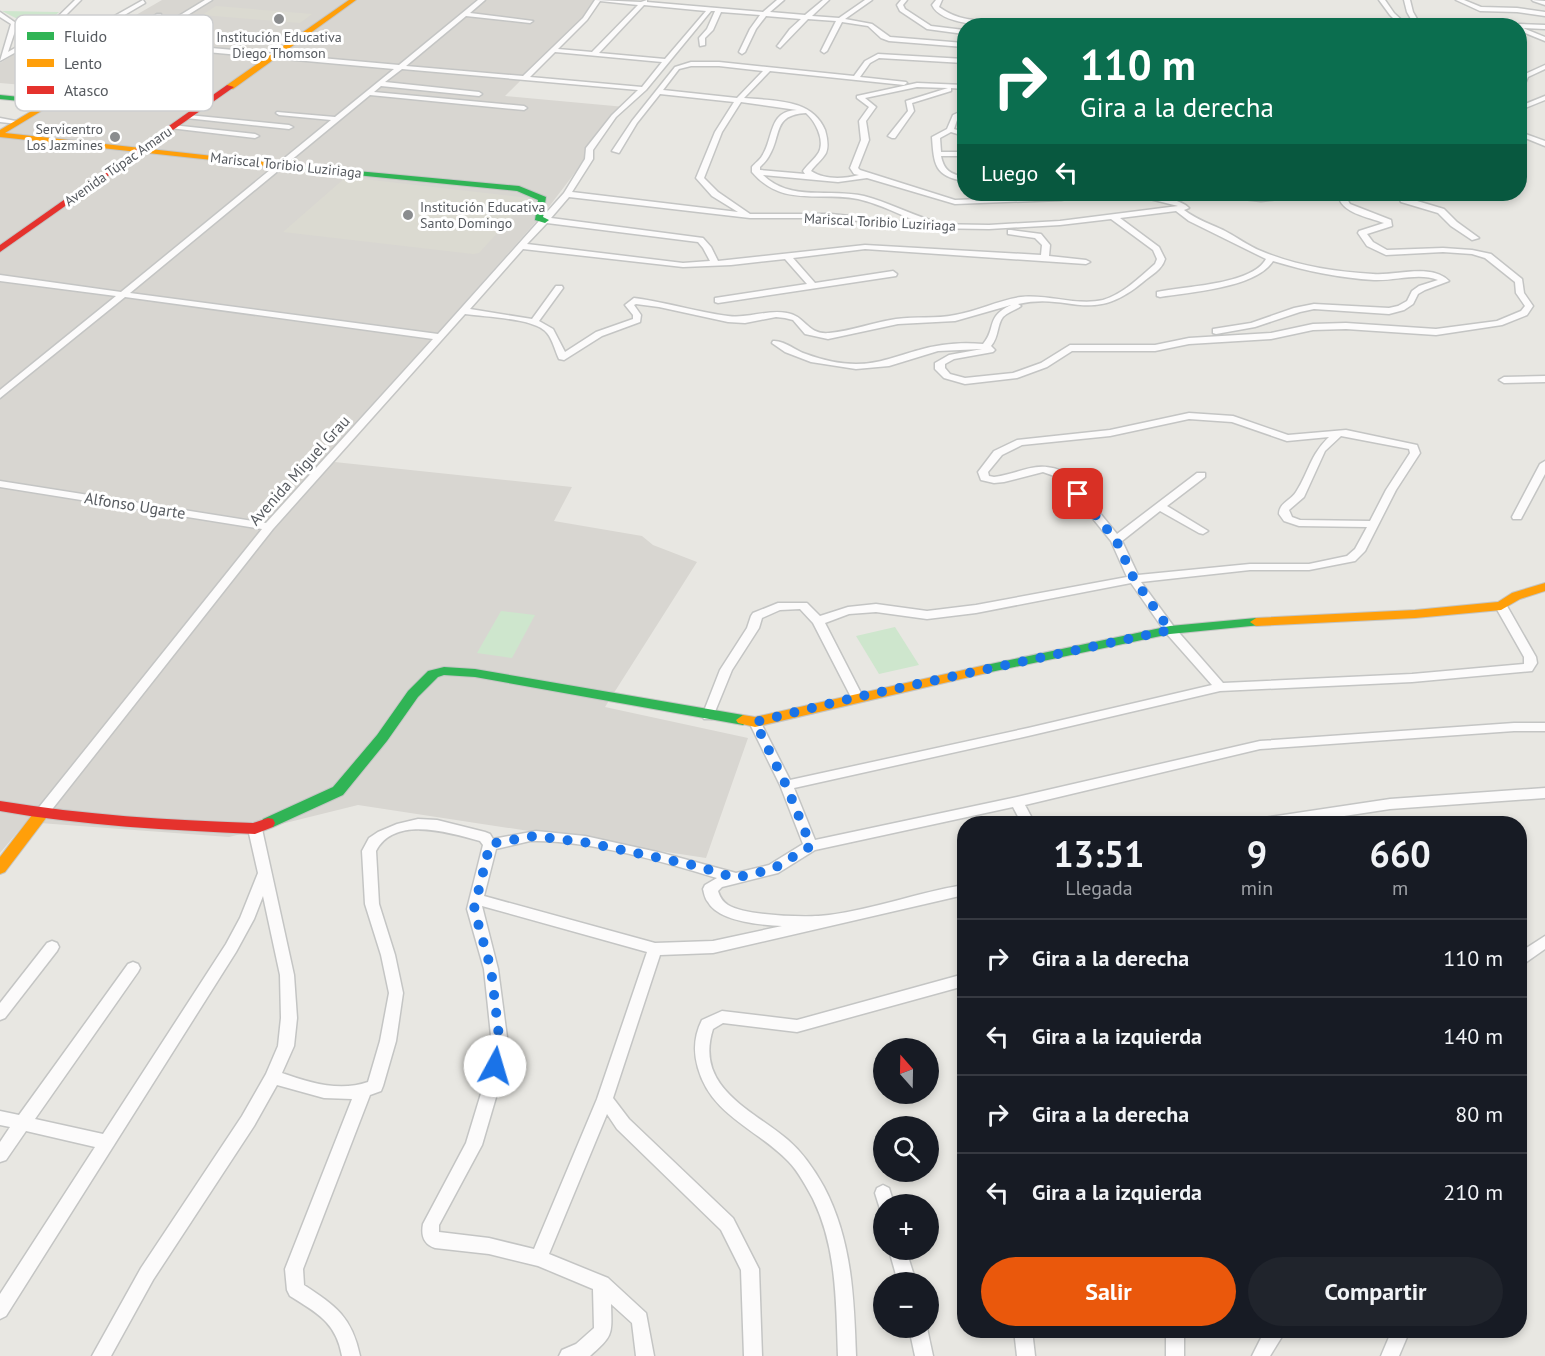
<!DOCTYPE html>
<html lang="es">
<head>
<meta charset="utf-8">
<style>
	body { margin:0; font-family:"PT Sans",sans-serif; background:#20242c; color:#f1f3f6; height:100vh; display:flex; flex-direction:column; font-size:22px; white-space:nowrap }
	* { box-sizing:border-box; margin:0 }
	p { font-size:20px; color:#9ea1a6 }
	.icon { flex:none; width:33px; height:33px; fill:none; stroke:currentColor; stroke-width:2; stroke-linecap:round; stroke-linejoin:round }
	.map { position:relative; flex:1; overflow:hidden }
	.side { position:absolute; left:957px; top:816px; width:570px; height:522px; display:flex; flex-direction:column; background:#171b24; border-radius:24px; box-shadow:0 3px 9px #0003 }
	.side>* { flex:none }
	.banner { position:absolute; left:957px; top:18px; width:570px; height:183px; border-radius:24px; box-shadow:0 3px 9px #0003; background:#0b6e4f; color:#fff; overflow:hidden }
	.needle { width:39px; rotate:340deg }
	.controls { position:absolute; left:873px; top:1038px; display:grid; gap:12px }
	.controls a { display:grid; place-items:center; width:66px; height:66px; border-radius:50%; background:#171b24; box-shadow:0 3px 9px #0003; font-size:30px }
	.pin { position:absolute; display:grid; place-items:center; width:51px; height:51px; color:#fff; margin:-26px; border-radius:12px; box-shadow:0 3px 9px #0006 }
	.me { position:absolute; width:66px; margin:-33px; rotate:6deg; stroke-linejoin:round; filter:drop-shadow(0 0 4px #0008) }
	.turn { display:flex; align-items:center; gap:21px; height:126px; padding:0 24px; font-size:27px }
	.turn .icon { width:78px; height:78px; stroke-width:2.5 }
	.turn b { display:block; font-size:42px; line-height:51px }
	.then { display:flex; align-items:center; height:57px; padding:0 24px; background:#0003; gap:12px; font-size:22px }
	.eta { display:flex; justify-content:space-evenly; align-items:center; height:102px; text-align:center }
	.eta b { font-size:36px; font-weight:800; line-height:42px }
	.primary-button { display:flex; gap:12px; margin-top:auto; padding:12px 24px }
	.primary-button a { flex:1; height:69px; border-radius:36px; background:#ea580c; color:#fff; font-size:24px; font-weight:800; line-height:69px; text-align:center }
	.primary-button a+a { background:#20242c; color:#f1f3f6 }
	ul { padding:0; list-style:none }
	li { display:flex; align-items:center; gap:18px; height:78px; padding:0 24px; border-top:2px solid #363941 }
	li div { flex:1 }
	li b { display:block; font-size:22px }
	li em { font-style:normal }
	.map>svg:first-child { display:block }
	.industrial { fill:#d8d6d1 }
	.education { fill:#dbdad1 }
	.green { fill:#cee6cd }
	.lines { fill:none; stroke-linecap:round; stroke-linejoin:round }
	.street-casing { stroke:#c4c5c4; stroke-width:3 }
	.fast-casing { stroke:#c4c5c4; stroke-width:2 }
	.slow-casing { stroke:#c4c5c4; stroke-width:2 }
	.jam-casing { stroke:#c4c5c4; stroke-width:2 }
	.street { fill:#fcfbfb; fill-rule:evenodd }
	.fast { fill:#30b455; fill-rule:evenodd }
	.slow { fill:#ff9f0a; fill-rule:evenodd }
	.jam { fill:#e5322d; fill-rule:evenodd }
	.route { stroke:#1a73e8; stroke-width:10; stroke-dasharray:0 18 }
	.poi-dot { fill:#8a8c8e; stroke:#fff; stroke-width:2 }
	.labels { text-anchor:middle; dominant-baseline:central; stroke-width:6; stroke-linejoin:round; paint-order:stroke }
	.far-poi-label { font-size:14px; fill:#575b60; stroke:#fff }
	.far-street-label { font-size:14px; fill:#575b60; stroke:#fff }
	.street-label { font-size:16px; fill:#575b60; stroke:#fff }
	.key { fill:#fff; stroke:#cdcecf; stroke-width:1.5 }
	.key-label { font-size:16px; fill:#575b60 }
</style>
</head>
<body>
<div class="map">
<svg width="1545" height="1356" viewBox="0 0 1545 1356">
	<rect width="100%" height="100%" fill="#e8e7e2"/>
	<polygon class="industrial" points="162,0 602,0 505,96 625,107 548,208 325,461 572,487 554,521 642,536 653,545 697,562 605,707 748,738 706,858 358,805 229,837 26,822 0,853 0,132 69,89 0,83 0,63 43,37 91,41"/>
	<g class="education">
		<polygon points="216,6 312,14 300,23 202,15"/>
		<polygon points="346,177 503,195 529,198 479,253 473,254 283,232"/>
	</g>
	<g class="green">
		<polygon points="2,11 59,12 39,30"/>
		<polygon points="501,611 535,615 512,658 477,653"/>
		<polygon points="895,627 919,665 879,674 856,636"/>
	</g>
	<g class="lines">
		<g class="street-casing">
			<g id="street">
				<path d="M75,0H81L47,34L79,36L143,0L145,3L87,37L118,40L157,14H161V16L125,41L136,42L205,0H212L144,42L399,65L478,0H485L470,13L533,21L530,23L466,16L406,66L523,76L583,18L595,0L641,2L647,0V2L763,12L777,0H784L770,12L805,15L823,0H829L812,16L839,18L865,0H872L845,19L872,24L890,37L964,43V47L889,41L881,38L868,26L842,22L827,51L824,53L821,51L836,21L808,19L780,48L777,46L778,45L790,29L801,19L766,16L756,29L745,52L742,54L739,52L750,29L760,15L721,12L713,30L705,38V45L700,46L699,38L707,29L715,11H711L646,90L616,117L593,150V159L572,192L738,212L712,196L696,178L715,132L734,102L660,94L637,123L619,153L612,151L632,121L675,67L691,62H719L854,76L865,61L878,54L964,59V63L879,58L870,63L860,77L906,82L907,83L904,85L770,71L744,98C773,101 812,98 825,130C827,137 829,146 826,153C822,160 815,165 811,171C825,180 843,179 859,175L854,174L850,168L861,140L859,121L869,107L857,98V96L917,83L964,85V89L951,88V91L912,103L914,111L895,138H892L888,136L908,111L906,101L948,88L917,87L865,98L876,107L866,121L869,140L858,168L860,170L955,200L1061,196L1085,194V196L1061,200L955,204L867,178L838,182L763,175C790,202 830,188 864,196C887,202 908,213 930,220V224L989,225L1060,221L1178,206L1146,198L1140,194C1151,193 1181,199 1189,208L1184,210C1197,220 1211,224 1225,231C1237,237 1248,246 1261,251C1296,266 1336,272 1373,274C1396,276 1431,263 1449,281L1425,290L1418,294L1413,304L1404,310L1389,314L1314,309L1300,312L1255,327L1216,334L1213,333V329L1251,323L1294,308L1314,304L1389,308L1398,306L1407,301L1412,291L1419,286L1438,280C1419,272 1395,281 1374,280C1340,278 1306,271 1273,261C1256,288 1190,292 1160,297L1157,296V292C1184,286 1252,285 1266,259L1189,221L1176,211L1120,218L1159,247L1165,259C1162,270 1151,275 1143,282C1090,326 1071,292 1018,304L1021,306C1016,310 1008,312 1003,317C997,324 999,337 991,346L995,350L993,352L954,359L945,364V368L950,374L965,378L1013,373L1041,363L1070,345H1155L1189,338L1271,333L1313,324L1346,323L1436,329L1497,321L1521,311L1525,306L1516,293L1515,282L1485,258L1472,254L1443,252L1386,255L1367,246L1358,233L1359,231L1384,223C1368,217 1340,213 1338,194H1344L1350,204L1391,220L1392,226L1367,234L1373,242L1387,250L1443,248L1472,250L1491,254L1522,279L1524,293L1533,306L1527,315L1502,325L1436,335L1346,329L1313,330L1271,339L1189,344L1155,351H1072L1047,367L1017,378L965,384L944,378L935,369V363L949,355L982,349L938,351L889,366L856,369L811,362L785,352L772,343L773,341C784,340 796,351 806,354C822,360 839,364 856,364C879,364 897,356 919,350C939,344 962,342 983,344C997,328 985,317 1011,305L955,321L898,324L828,339L805,334L793,320L785,318L776,317L745,323L728,322L659,307L636,304L634,305L641,315L640,322L602,336L564,360L559,359C555,351 553,340 547,333C535,318 485,317 465,314L273,529L46,817H36L34,814L36,811L262,529L0,487V481L266,523L433,339L125,297L0,398V390L116,296L0,281V275L121,292L331,120L279,115L276,113L277,112L335,117L394,69L43,37L0,61L11,24L0,17V12L26,30L41,33ZM600,1L638,5L592,52L558,49L587,20ZM644,5L706,11L665,59L599,53ZM16,28L22,32L36,36L8,52ZM555,52L662,62L642,87L530,77ZM691,66H719L763,71L737,98L663,90L679,69ZM402,69L638,90L612,115L586,148L585,159L564,193L438,334L130,293L370,95L524,110L527,108L524,106L374,92L381,86L479,96L482,94L479,92L385,82ZM741,102L797,110C768,111 774,138 762,156C760,160 755,163 752,167V172C783,208 818,191 858,199C881,204 902,216 924,224L831,214H750L718,192L704,178L722,132ZM806,113C815,121 825,139 819,152C815,159 808,164 803,171L805,174L760,170V167C763,164 767,160 769,156C782,135 772,115 806,113ZM569,197L750,218H831L924,228L989,229L1060,225L1111,219L1153,250L1157,259L1155,264C1140,277 1123,294 1103,300C1077,306 1048,294 1021,297C999,300 978,311 955,315C936,319 916,316 896,319C874,322 852,331 829,333C807,335 806,316 787,313C767,309 748,319 728,316C696,312 666,302 634,298L625,305L633,315V319L596,332L565,352L553,329L539,321L563,288L562,286H556L532,319L470,309L523,249L683,267L731,265L785,259L807,284L715,298V302L718,303L896,276L897,274L893,271L815,283L793,258L865,249L1086,264L1090,262L1086,260L1049,256L1050,245L1041,234L1011,230H1008V234L1035,238L1042,245L1041,255L865,245L718,261L711,247L703,238L551,218ZM547,223L698,242L703,248L710,261L683,263L527,244Z"/>
				<polygon points="901,0 907,0 903,5 905,9 931,26 964,30 964,34 927,29 900,11 897,5"/>
				<path d="M936,0H942L939,7C969,29 1000,16 1030,26C1007,26 943,29 932,5Z"/>
				<polygon points="1379,0 1385,0 1394,13 1408,26 1401,26 1390,15"/>
				<polygon points="1404,0 1410,0 1413,12 1421,26 1415,26 1407,12"/>
				<polygon points="1456,0 1464,0 1481,7 1517,8 1545,12 1545,16 1517,12 1480,11"/>
				<polygon points="1532,0 1545,1 1545,5 1533,1"/>
				<polygon points="1519,24 1545,25 1545,29 1523,28 1545,37 1545,41 1520,31 1520,26 1516,26"/>
				<polygon points="1545,65 1545,69 1528,77 1523,88 1520,90 1520,81 1523,75"/>
				<polygon points="1545,96 1545,100 1520,110 1520,106"/>
				<path d="M964,110V114L958,117L954,129L964,132V136L951,132L940,138L941,152H964V156H941C944,171 951,174 964,177V181C934,176 934,164 932,137L947,129L953,115Z"/>
				<polygon points="188,115 289,125 293,127 289,129 186,118 185,117"/>
				<polygon points="0,118 21,122 18,124 0,122"/>
				<polygon points="172,125 255,134 259,136 255,138 170,128 170,126"/>
				<polygon points="1520,132 1545,141 1545,146 1520,136"/>
				<path d="M1154,194H1188C1180,198 1162,198 1154,194Z"/>
				<path d="M1212,194C1228,192 1243,196 1259,196C1276,197 1294,192 1311,194L1307,196L1261,201L1216,196Z"/>
				<polygon points="1401,194 1408,194 1407,198 1444,209 1457,222 1479,238 1472,240 1451,226 1438,213 1401,202 1398,196"/>
				<polygon points="1545,376 1545,382 1504,383 1499,380 1504,377"/>
				<path d="M1189,413L1233,416L1288,435L1346,430L1417,445L1420,453L1396,490L1365,551L1355,561L1309,570H1250L1141,582L1174,627L1223,683L1412,674L1524,664V657L1495,606L1501,602L1507,606L1536,657L1537,663L1532,671L1412,682L1220,691L1028,736L794,788L815,840L1017,797L1260,741L1514,723H1545V731H1514L1260,749L1025,805L1035,824H1022L1013,807L815,850L778,873L722,887L718,891C720,897 722,901 728,905C746,916 808,918 829,915C875,909 919,892 964,885V895L713,953L660,955L613,1098L629,1119L733,1218L759,1269L762,1356H744L741,1270L721,1230L617,1129L607,1114L549,1254L608,1278L646,1313L654,1356H636L632,1323L611,1304C612,1336 613,1335 590,1356H559L562,1350L576,1344L594,1328L593,1289L538,1266L489,1254L435,1248C423,1244 421,1235 423,1224L466,1143L483,1087L492,1045L484,969L467,909L483,845L480,841C450,833 395,815 376,851L379,904L395,955L403,993L396,1041L383,1086L381,1091L370,1095L303,1269L304,1285C336,1306 352,1317 360,1356H342C336,1322 317,1313 290,1296L287,1290L285,1269L352,1099L324,1098L277,1085L254,1126L153,1280L111,1356H92L141,1268L242,1116L266,1074L278,1046L281,1018L280,975L263,896L254,919L236,952L6,1316L0,1319V1294L95,1147L26,1131L6,1160L0,1162V1142L10,1127L0,1125V1111L19,1115L128,964L133,962L138,964L140,968L138,972L35,1119L103,1134L226,944L240,918L258,873L248,829L250,826H260L262,829L294,975L297,1018L294,1046L282,1073C310,1083 340,1092 368,1082L380,1041L389,993L381,955L365,904L362,851L369,838L378,832L397,824L418,819L437,820L485,832L490,834L493,839L536,831L585,836L662,853L736,873L769,865L803,844L780,785L749,722L751,719H759L790,780L1028,728L1212,685L1166,633L1131,583L976,613L927,619L876,612L849,614L825,623L863,697L857,701L851,697L813,623L800,609L780,610L762,618L759,628L732,670L712,719H704L702,716L720,670L747,628L751,616L753,613L778,603H807L820,616L848,607L876,604L927,611L976,605L1127,577L1111,541L1060,478L1043,472L1004,482L994,483L981,480L978,472L994,451L1017,440L1110,430ZM1189,419L1232,422L1287,441L1329,437C1310,455 1309,472 1296,492C1291,500 1279,503 1279,514L1284,521L1299,526L1367,527L1355,549L1347,556L1309,564H1250L1138,575L1122,541L1160,511L1199,533L1203,534L1208,531L1167,506L1205,477V473H1197L1117,534L1068,474C1038,458 1024,473 994,477L989,476L988,472L1002,455L1022,445L1110,436ZM1341,436L1409,449L1410,453L1386,490L1370,521L1300,520L1292,517L1289,510L1304,497L1325,451ZM530,841C585,839 665,862 717,878L705,885L703,889C704,893 705,899 708,902C719,922 762,925 782,926L713,941L655,943L484,896L496,849ZM482,906L647,952L597,1099L534,1249L489,1238L439,1232V1225L482,1145L499,1087L508,1045L498,969Z"/>
				<polygon points="1545,461 1545,474 1522,517 1521,519 1513,519 1512,517 1540,464"/>
				<polygon points="1545,788 1545,798 1390,809 1292,824 1251,824 1257,819 1390,799"/>
				<polygon points="1545,936 1545,949 1525,963 1520,965 1520,952"/>
				<polygon points="52,941 57,943 59,947 57,951 5,1018 0,1020 0,1003 47,943"/>
				<path d="M964,974V986L797,1032L723,1023L713,1029C694,1088 753,1110 788,1140C803,1153 814,1169 824,1187C852,1240 854,1298 856,1356H838C836,1303 837,1248 813,1199C806,1186 798,1171 788,1161C757,1129 711,1115 698,1068C693,1051 694,1036 702,1020L722,1011L797,1020Z"/>
				<polygon points="883,1185 889,1188 894,1204 884,1204 884,1211 880,1209 875,1193 877,1188"/>
				<polygon points="889,1250 906,1250 916,1282 898,1282"/>
				<polygon points="909,1328 927,1328 933,1356 915,1356"/>
				<polygon points="1014,1330 1032,1330 1035,1356 1017,1356"/>
				<rect x="1166" y="1330" width="18" height="26"/>
				<polygon points="1265,1330 1286,1330 1270,1356 1252,1356"/>
				<polygon points="1392,1330 1410,1330 1399,1356 1381,1356"/>
			</g>
		</g>
		<g class="fast-casing">
			<g id="fast">
				<polygon points="0,95 50,100 54,102 50,104 0,99"/>
				<polygon points="282,164 519,186 546,197 543,217 549,220 545,223 535,220 538,200 517,191 285,168 282,168"/>
				<polygon points="1256,618 1261,619 1262,622 1261,625 1170,634 986,673 979,669 986,665 1170,626"/>
				<polygon points="444,667 475,669 743,715 750,720 743,725 475,677 444,675 438,677 418,697 387,741 343,795 273,827 263,827 261,823 263,819 333,787 377,735 408,691 428,671"/>
			</g>
		</g>
		<g class="slow-casing">
			<g id="slow">
				<polygon points="349,0 356,0 233,89 227,89 227,85"/>
				<polygon points="50,100 53,100 53,104 5,133 285,164 289,166 285,168 0,137 0,130"/>
				<polygon points="1545,583 1545,591 1520,599 1501,610 1415,618 1256,626 1250,622 1256,618 1415,610 1498,602 1512,593"/>
				<polygon points="986,665 993,669 991,672 755,727 738,723 736,720 743,715 755,717"/>
				<polygon points="41,809 46,810 48,814 46,818 5,872 0,874 0,857 36,810"/>
			</g>
		</g>
		<g class="jam-casing">
			<g id="jam">
				<polygon points="227,85 234,87 0,252 0,245"/>
				<path d="M0,801C84,815 168,820 253,823L268,818L273,819L275,823L273,827L255,834C169,830 84,826 0,811Z"/>
			</g>
		</g>
		<use href="#street" class="street"/>
		<use href="#fast" class="fast"/>
		<use href="#slow" class="slow"/>
		<use href="#jam" class="jam"/>
	</g>
	<g class="lines">
		<polyline class="route" points="495,1066 500,1045 491,969 474,909 490,844 534,836 589,843 697,866 735,878 773,869 811,846 786,785 755,722 857,697 1170,630 1134,579 1116,540 1078,494"/>
	</g>
	<g class="poi-dot">
		<circle cx="279" cy="19" r="6"/>
		<circle cx="115" cy="137" r="6"/>
		<circle cx="408" cy="215" r="6"/>
	</g>
	<g class="labels">
		<g class="far-poi-label">
			<text x="279" y="37">Institución Educativa<tspan x="279" dy="16">Diego Thomson</tspan></text>
			<text x="103" y="129" text-anchor="end">Servicentro<tspan x="103" dy="16">Los Jazmines</tspan></text>
			<text x="420" y="207" text-anchor="start">Institución Educativa<tspan x="420" dy="16">Santo Domingo</tspan></text>
		</g>
		<g class="far-street-label">
			<text transform="translate(286 165) rotate(6)">Mariscal Toribio Luziriaga</text>
			<text transform="translate(118 166) rotate(-35)">Avenida Túpac Amaru</text>
			<text transform="translate(880 222) rotate(3)">Mariscal Toribio Luziriaga</text>
		</g>
		<g class="street-label">
			<text transform="translate(299 470) rotate(-48)">Avenida Miguel Grau</text>
			<text transform="translate(135 505) rotate(9)">Alfonso Ugarte</text>
		</g>
	</g>
	<rect x="15" y="15" width="198" height="96" rx="9" class="key"/>
	<rect x="27" y="32" width="27" height="8" fill="#30b455"/>
	<rect x="27" y="59" width="27" height="8" fill="#ff9f0a"/>
	<rect x="27" y="86" width="27" height="8" fill="#e5322d"/>
	<g class="key-label">
		<text x="64" y="42">Fluido</text>
		<text x="64" y="69">Lento</text>
		<text x="64" y="96">Atasco</text>
	</g>
</svg>
<div class="controls">
<a><svg class="needle" viewBox="-14 -14 28 28"><path d="M0-13l5 13h-10z" fill="#e53935"/><path d="M0 13l5-13h-10z" fill="#9ea1a6"/></svg></a>
<a><svg class="icon" aria-label="search" viewBox="0 0 24 24"><circle cx="10" cy="10" r="6"/><path d="M15 15l6 6"/></svg></a>
<a>+</a>
<a>−</a>
</div>
<div class="pin" style="left:1078px;top:494px;background:#d93025"><svg class="icon" aria-label="arrive" viewBox="0 0 24 24"><path d="M6 21V4h12l-3 4 3 4H6"/></svg></div>
<svg class="me" style="left:495px;top:1066px" viewBox="-20 -20 40 40"><circle r="19" fill="#fff"/><path d="M0-13L10 11 0 6-10 11z" fill="#1a73e8"/></svg>
<div class="banner">
<div class="turn"><svg class="icon" aria-label="right" viewBox="0 0 24 24"><path d="M7 20v-9h11M14 6l5 5-5 5"/></svg><div><b>110 m</b>Gira a la derecha</div></div>
<div class="then">Luego<svg class="icon" aria-label="left" viewBox="0 0 24 24"><path d="M17 20v-9H6M10 6l-5 5 5 5"/></svg></div>
</div>
<section class="side">
<div class="eta">
<div><b>13:51</b><p>Llegada</p></div>
<div><b>9</b><p>min</p></div>
<div><b>660</b><p>m</p></div>
</div>
<ul>
<li><svg class="icon" aria-label="right" viewBox="0 0 24 24"><path d="M7 20v-9h11M14 6l5 5-5 5"/></svg><div><b>Gira a la derecha</b></div><em>110 m</em></li>
<li><svg class="icon" aria-label="left" viewBox="0 0 24 24"><path d="M17 20v-9H6M10 6l-5 5 5 5"/></svg><div><b>Gira a la izquierda</b></div><em>140 m</em></li>
<li><svg class="icon" aria-label="right" viewBox="0 0 24 24"><path d="M7 20v-9h11M14 6l5 5-5 5"/></svg><div><b>Gira a la derecha</b></div><em>80 m</em></li>
<li><svg class="icon" aria-label="left" viewBox="0 0 24 24"><path d="M17 20v-9H6M10 6l-5 5 5 5"/></svg><div><b>Gira a la izquierda</b></div><em>210 m</em></li>
</ul>
<div class="primary-button"><a>Salir</a><a>Compartir</a></div>
</section>
</div>
</body>
</html>
